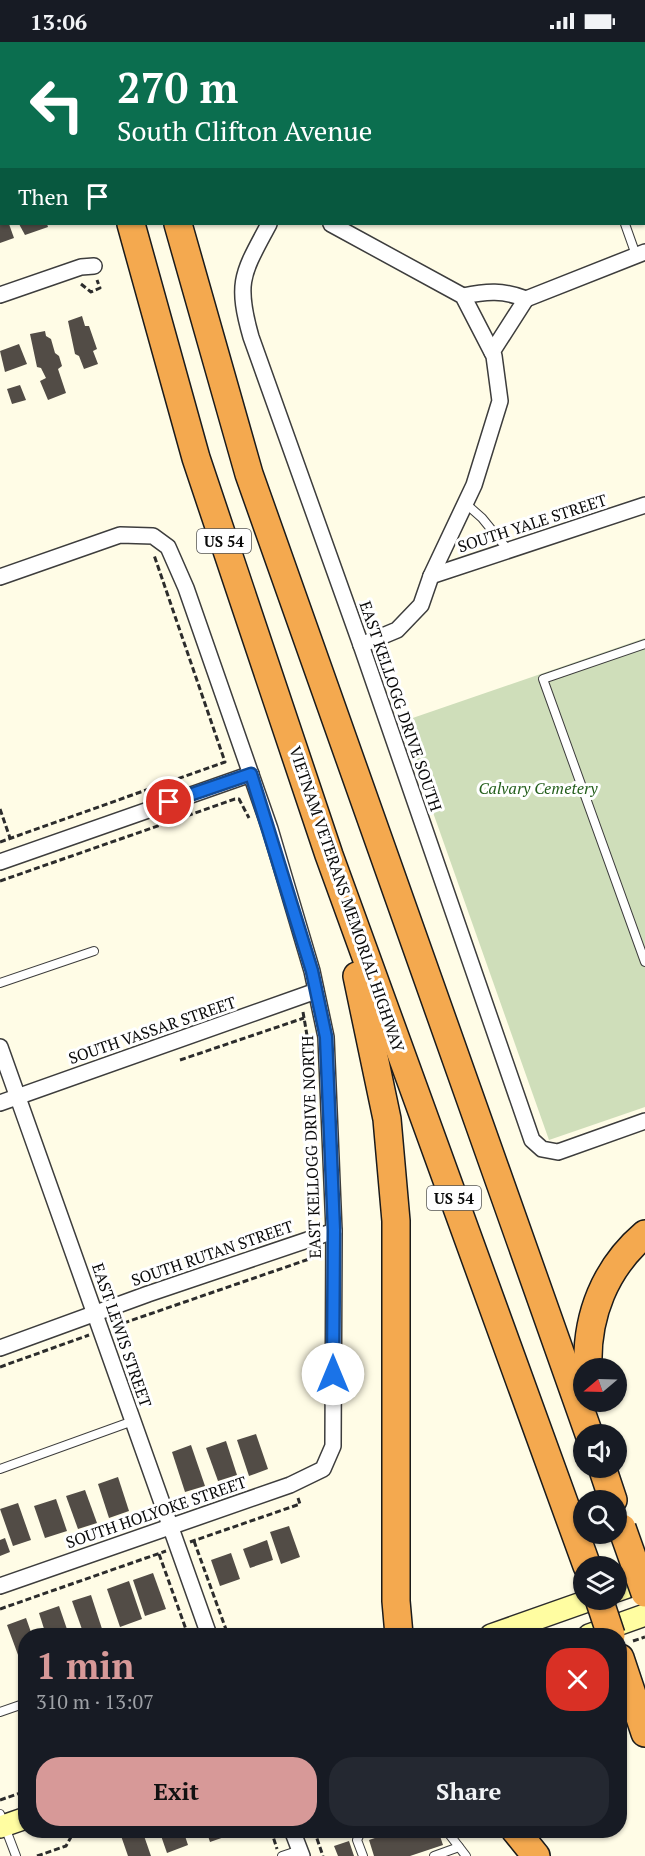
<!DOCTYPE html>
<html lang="en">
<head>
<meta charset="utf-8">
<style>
	body { margin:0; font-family:"PT Serif",serif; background:#242831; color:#f1f3f6; height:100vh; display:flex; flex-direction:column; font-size:22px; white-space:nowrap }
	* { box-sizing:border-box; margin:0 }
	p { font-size:20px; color:#9ea1a6 }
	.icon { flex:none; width:33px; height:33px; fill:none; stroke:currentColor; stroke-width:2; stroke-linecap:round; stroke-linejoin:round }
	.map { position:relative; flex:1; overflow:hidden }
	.panel { position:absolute; left:18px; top:1586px; width:609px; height:210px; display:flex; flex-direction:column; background:#171b24; border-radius:24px; box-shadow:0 2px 4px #0004 }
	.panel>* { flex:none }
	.top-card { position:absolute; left:0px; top:0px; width:645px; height:183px; box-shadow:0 2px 4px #0004; background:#0b6e4f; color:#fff; overflow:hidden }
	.needle { width:39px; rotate:251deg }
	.tools { position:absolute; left:573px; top:1316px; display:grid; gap:12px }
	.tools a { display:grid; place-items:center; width:54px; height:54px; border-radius:50%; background:#171b24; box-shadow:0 2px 4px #0004; font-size:30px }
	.pin { position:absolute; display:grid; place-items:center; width:51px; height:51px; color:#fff; margin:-26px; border:3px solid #fff; border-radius:50%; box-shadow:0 2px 6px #0007 }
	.me { position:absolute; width:66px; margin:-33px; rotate:0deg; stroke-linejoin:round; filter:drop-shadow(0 0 4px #0008) }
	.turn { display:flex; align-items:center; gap:21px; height:126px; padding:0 18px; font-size:27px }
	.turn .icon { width:78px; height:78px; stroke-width:2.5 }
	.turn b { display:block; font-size:42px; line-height:51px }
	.then { display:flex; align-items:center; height:57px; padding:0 18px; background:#0003; gap:12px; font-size:22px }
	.round { display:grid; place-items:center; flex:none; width:63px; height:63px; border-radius:24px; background:#242831 }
	.overview { display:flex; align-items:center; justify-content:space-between; height:102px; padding:0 18px }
	h1 { font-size:36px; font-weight:700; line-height:45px; color:#d79998 }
	.button { display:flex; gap:12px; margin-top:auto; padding:12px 18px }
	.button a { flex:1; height:69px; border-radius:24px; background:#d79998; color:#111; font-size:24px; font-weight:700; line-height:69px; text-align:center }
	.button a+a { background:#242831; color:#f1f3f6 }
	.status { display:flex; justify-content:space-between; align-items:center; height:42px; padding:0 30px; background:#171b24; direction:ltr }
	.status svg { height:16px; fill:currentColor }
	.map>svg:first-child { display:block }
	.cemetery { fill:#cfdeba }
	.building { fill:#524c46 }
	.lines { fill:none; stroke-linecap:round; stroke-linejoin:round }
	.lane-casing { stroke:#3d3d3d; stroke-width:10 }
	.street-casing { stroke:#3d3d3d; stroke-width:18 }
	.secondary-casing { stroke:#2c2c2c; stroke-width:24 }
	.highway-casing { stroke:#1b1b1b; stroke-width:30 }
	.path { stroke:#2c2c2c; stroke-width:3; stroke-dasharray:6 3; stroke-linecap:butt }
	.lane { stroke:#fff; stroke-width:8 }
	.street { stroke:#fff; stroke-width:15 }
	.secondary { stroke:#fffda1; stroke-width:21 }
	.highway { stroke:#f4a94f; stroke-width:27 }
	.highway-bridge-casing { stroke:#1b1b1b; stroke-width:30; stroke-linecap:butt }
	.highway-bridge { stroke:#f4a94f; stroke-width:27 }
	.route-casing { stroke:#114b97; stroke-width:15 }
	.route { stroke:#1a73e8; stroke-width:10 }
	.labels { text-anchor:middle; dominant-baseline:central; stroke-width:6; stroke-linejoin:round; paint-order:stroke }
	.shield { fill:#fff; stroke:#545454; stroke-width:1.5 }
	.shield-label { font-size:15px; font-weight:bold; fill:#0a0a0a }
	.street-label { font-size:16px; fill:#0a0a0a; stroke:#fff }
	.park-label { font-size:16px; font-style:italic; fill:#245f1c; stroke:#fff }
</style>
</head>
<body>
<div class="status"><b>13:06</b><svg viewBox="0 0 49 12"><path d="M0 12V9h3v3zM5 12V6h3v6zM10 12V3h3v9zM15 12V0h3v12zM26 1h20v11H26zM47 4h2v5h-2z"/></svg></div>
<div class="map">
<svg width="645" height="1814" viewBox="0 0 645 1814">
	<rect width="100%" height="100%" fill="#fffce6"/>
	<polygon class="cemetery" points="645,596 645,1065 549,1098 401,680"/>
	<g class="building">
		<polygon points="0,182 9,182 14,196 0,201"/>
		<polygon points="19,182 47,182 48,185 25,193"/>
		<polygon points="82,274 85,284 89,284 97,307 93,309 98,322 84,327 79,314 75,312 68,279"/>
		<polygon points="45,289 46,294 51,297 55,311 59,314 62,324 58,327 66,351 48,358 40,339 46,336 41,326 37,325 30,292"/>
		<polygon points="19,302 27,322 5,330 0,309"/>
		<polygon points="20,343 26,358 12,362 7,347"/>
		<polygon points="256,1392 268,1427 249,1434 237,1398"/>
		<polygon points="226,1399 237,1433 218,1439 206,1406"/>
		<polygon points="191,1403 205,1444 185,1450 172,1410"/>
		<polygon points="118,1435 129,1469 109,1476 98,1442"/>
		<polygon points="85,1448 97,1481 78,1487 66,1454"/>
		<polygon points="56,1457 67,1489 45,1496 34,1464"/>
		<polygon points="18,1461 31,1498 13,1504 0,1467"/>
		<polygon points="289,1484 300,1515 281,1522 270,1490"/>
		<polygon points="5,1496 10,1510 0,1514 0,1498"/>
		<polygon points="267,1498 273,1518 250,1526 243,1507"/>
		<polygon points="231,1511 240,1537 220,1544 211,1518"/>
		<polygon points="153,1531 166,1567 145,1574 133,1538"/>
		<polygon points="129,1539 142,1577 120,1585 107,1547"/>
		<polygon points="91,1553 104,1593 84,1593 72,1559"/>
		<polygon points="59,1564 69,1593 46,1593 39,1571"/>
		<polygon points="26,1576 32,1593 26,1593 26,1620 21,1621 7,1583"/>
		<polygon points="119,1788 142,1788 151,1814 128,1814"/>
		<polygon points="159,1788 183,1788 188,1803 167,1811"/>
		<polygon points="206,1788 228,1788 230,1793 210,1800"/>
		<polygon points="398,1788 438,1788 443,1803 410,1814 374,1814 369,1798"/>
		<polygon points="349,1799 354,1814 338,1814 334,1804"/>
	</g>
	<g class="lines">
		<g class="lane-casing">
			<g id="lane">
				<polyline points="644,115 645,119"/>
				<polyline points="625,182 636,213"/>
				<polyline points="465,461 482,476 508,508"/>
				<polyline points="645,602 543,637 645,920"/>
				<polyline points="0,941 94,909"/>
				<polyline points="0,1427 133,1379"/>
				<polyline points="0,1670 26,1661"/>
				<polyline points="0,1772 16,1814"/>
				<polyline points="446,1788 466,1814"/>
				<polyline points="282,1814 300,1808"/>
				<polyline points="363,1814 357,1798 360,1792 370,1788"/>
				<polyline points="434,1814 459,1805"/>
			</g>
		</g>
		<g class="street-casing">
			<g id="street">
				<polyline points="346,2 347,0"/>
				<path d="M269,182C243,231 235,239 251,295L361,603L532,1098L542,1107L558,1110L645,1079"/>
				<polyline points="331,182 463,254 494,314 500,359 474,443 431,534 421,563 397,588 361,603"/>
				<polyline points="0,253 81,225 94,224"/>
				<path d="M463,254C487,249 503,248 526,257L492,310"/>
				<polyline points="526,257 645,210"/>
				<polyline points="431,534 645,463"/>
				<polyline points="0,535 120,493 153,494 168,505 186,546 270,787 312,929 326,995 334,1189 333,1404 323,1427 290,1443 0,1544"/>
				<polyline points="0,820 251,732"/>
				<polyline points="0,1005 209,1593"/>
				<polyline points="0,1061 316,949"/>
				<polyline points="0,1306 148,1252 334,1189"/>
				<polyline points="292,1788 302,1814"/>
			</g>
		</g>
		<g class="secondary-casing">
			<g id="secondary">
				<polyline points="616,1549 645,1539"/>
				<polyline points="491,1593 593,1557"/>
				<polyline points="589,1593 645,1573"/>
				<polyline points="0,1785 26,1776"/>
			</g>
		</g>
		<g class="highway-casing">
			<g id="highway">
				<polyline points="85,0 86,2"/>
				<polyline points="133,0 133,2"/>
				<polyline points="131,182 196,416 329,813 587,1524"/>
				<polyline points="178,182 249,432 589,1392"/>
				<polyline points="357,934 387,1077 396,1179 396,1559 399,1593"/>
				<path d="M588,1326C586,1274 605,1226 645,1192"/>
				<polyline points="602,1425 613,1458"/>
				<polyline points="620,1616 645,1691"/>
				<polyline points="515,1788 536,1814"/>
			</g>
		</g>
		<g class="path">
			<polyline points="81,242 91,250 100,246 97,238"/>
			<polyline points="0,767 10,796"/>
			<polyline points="0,800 225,720 154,513"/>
			<polyline points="0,839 235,757 239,757 249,776"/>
			<polyline points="303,970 310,1011"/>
			<polyline points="180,1018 304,976"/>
			<polyline points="115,1284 318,1214"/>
			<polyline points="0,1325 89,1293"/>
			<polyline points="194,1499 228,1593"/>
			<polyline points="190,1500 300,1462 298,1456"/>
			<polyline points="159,1512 188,1593"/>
			<polyline points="0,1567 166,1509"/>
			<polyline points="633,1599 645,1595"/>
			<polyline points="0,1758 26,1749"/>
			<polyline points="271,1788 277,1807"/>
			<polyline points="314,1788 323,1814"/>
			<polyline points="37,1814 66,1804 75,1788"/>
		</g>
		<use href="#lane" class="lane"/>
		<use href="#street" class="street"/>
		<use href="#secondary" class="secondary"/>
		<use href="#highway" class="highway"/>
		<g class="highway-bridge-casing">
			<g id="highway-bridge">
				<polyline points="622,1486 645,1551"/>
				<polyline points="599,1557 611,1593"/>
			</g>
		</g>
		<use href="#highway-bridge" class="highway-bridge"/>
	</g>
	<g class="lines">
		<g class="route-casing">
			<polyline id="route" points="169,760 251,732 312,929 326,995 334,1188 333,1332"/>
		</g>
		<use href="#route" class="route"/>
	</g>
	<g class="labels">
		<g class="shield">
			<rect x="197" y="487" width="54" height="24" rx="4.5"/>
			<rect x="427" y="1144" width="54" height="24" rx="4.5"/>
		</g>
		<g class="shield-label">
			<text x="224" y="499">US 54</text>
			<text x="454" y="1156">US 54</text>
		</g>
		<g class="street-label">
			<text transform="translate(532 481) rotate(-18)">SOUTH YALE STREET</text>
			<text transform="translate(401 664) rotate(71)">EAST KELLOGG DRIVE SOUTH</text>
			<text transform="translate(347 857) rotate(71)">VIETNAM VETERANS MEMORIAL HIGHWAY</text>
			<text transform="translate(152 988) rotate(-19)">SOUTH VASSAR STREET</text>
			<text transform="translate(311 1105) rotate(-92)">EAST KELLOGG DRIVE NORTH</text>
			<text transform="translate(212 1211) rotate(-19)">SOUTH RUTAN STREET</text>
			<text transform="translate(122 1293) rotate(71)">EAST LEWIS STREET</text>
			<text transform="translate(156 1470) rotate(-19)">SOUTH HOLYOKE STREET</text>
		</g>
		<g class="park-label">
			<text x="538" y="746">Calvary Cemetery</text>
		</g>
	</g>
</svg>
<div class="tools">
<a><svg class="needle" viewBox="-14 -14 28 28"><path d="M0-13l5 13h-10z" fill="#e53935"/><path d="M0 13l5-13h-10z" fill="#9ea1a6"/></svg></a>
<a><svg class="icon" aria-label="sound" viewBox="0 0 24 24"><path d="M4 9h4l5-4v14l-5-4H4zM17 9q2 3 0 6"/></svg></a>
<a><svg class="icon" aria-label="search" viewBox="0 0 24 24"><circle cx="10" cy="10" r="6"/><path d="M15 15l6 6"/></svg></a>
<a><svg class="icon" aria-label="layers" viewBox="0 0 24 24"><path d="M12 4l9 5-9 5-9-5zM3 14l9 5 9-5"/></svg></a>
</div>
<div class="pin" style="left:169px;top:760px;background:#d93025"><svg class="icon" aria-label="arrive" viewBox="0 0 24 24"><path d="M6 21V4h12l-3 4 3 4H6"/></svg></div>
<svg class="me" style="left:333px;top:1332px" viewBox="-20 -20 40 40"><circle r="19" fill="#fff"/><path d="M0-13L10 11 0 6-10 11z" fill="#1a73e8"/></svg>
<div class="top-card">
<div class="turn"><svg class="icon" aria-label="left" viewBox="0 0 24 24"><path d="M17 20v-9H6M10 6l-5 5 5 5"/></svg><div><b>270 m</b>South Clifton Avenue</div></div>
<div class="then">Then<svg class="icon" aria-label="arrive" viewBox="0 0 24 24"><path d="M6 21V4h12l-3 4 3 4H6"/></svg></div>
</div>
<section class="panel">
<div class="overview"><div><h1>1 min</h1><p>310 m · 13:07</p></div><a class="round" style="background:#d93025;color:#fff"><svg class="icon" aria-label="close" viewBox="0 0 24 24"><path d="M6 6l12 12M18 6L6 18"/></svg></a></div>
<div class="button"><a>Exit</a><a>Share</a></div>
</section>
</div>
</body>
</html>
